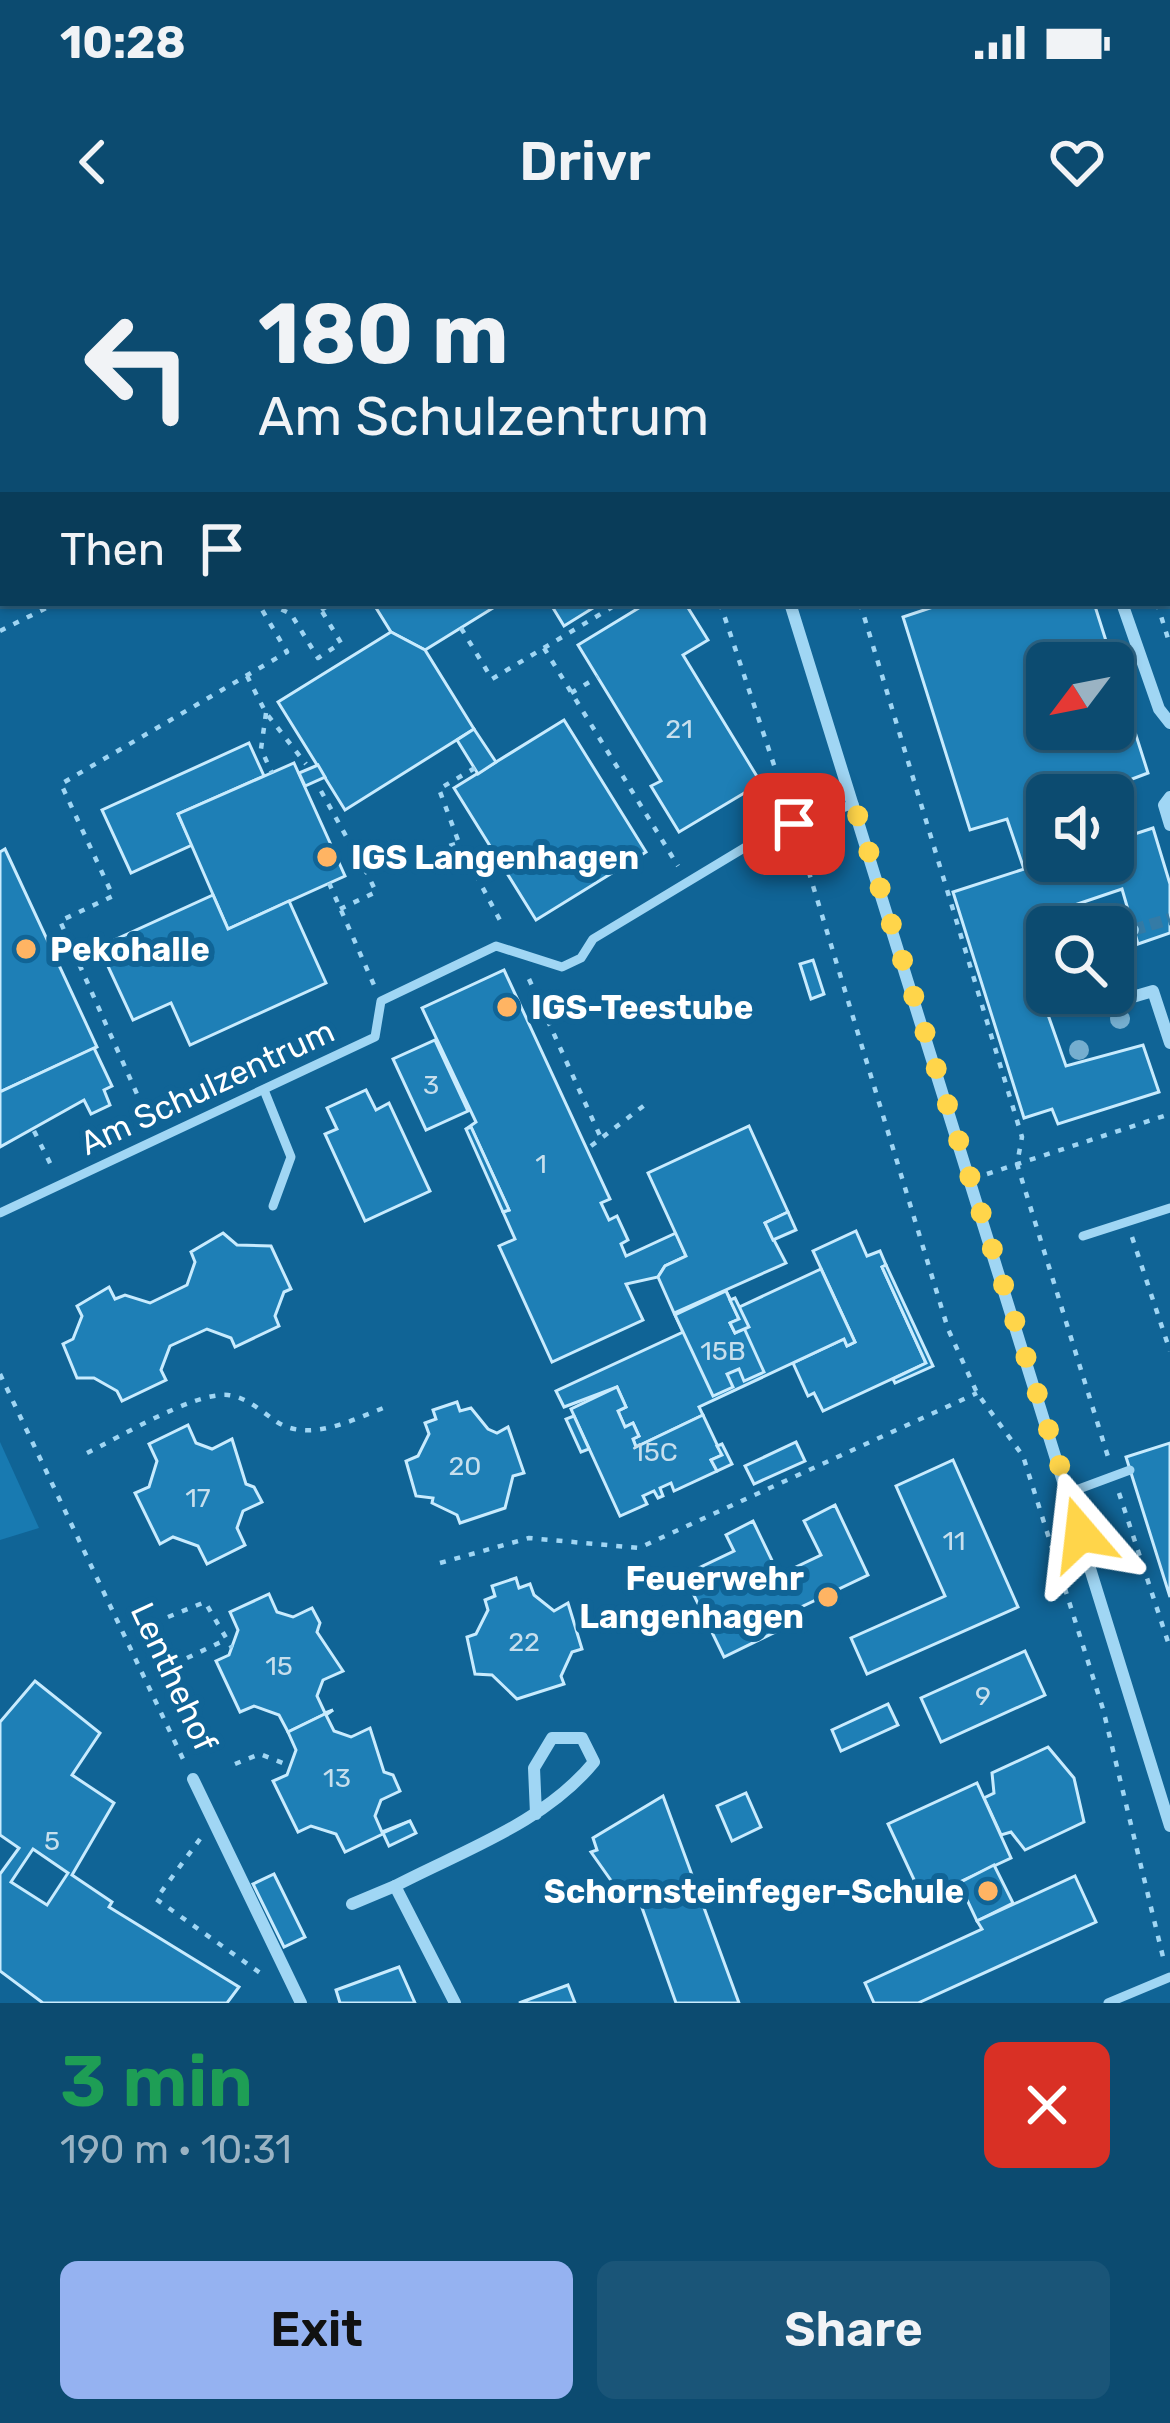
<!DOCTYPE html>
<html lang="en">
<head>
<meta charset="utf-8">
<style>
	body { margin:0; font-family:Rubik,sans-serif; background:#1a5578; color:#f1f3f6; height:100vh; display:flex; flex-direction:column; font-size:45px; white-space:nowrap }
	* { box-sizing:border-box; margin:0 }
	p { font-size:39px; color:#9ab3c3 }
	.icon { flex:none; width:66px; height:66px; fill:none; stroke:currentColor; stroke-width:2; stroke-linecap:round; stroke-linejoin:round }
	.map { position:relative; height:1763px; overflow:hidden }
	.sheet { display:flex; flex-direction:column; background:#0c4b70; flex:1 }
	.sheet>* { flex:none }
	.top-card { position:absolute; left:0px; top:0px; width:1170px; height:366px; box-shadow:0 3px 9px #0004,0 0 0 3px #2c6383; background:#0c4b70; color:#f1f3f6; overflow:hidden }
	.needle { width:78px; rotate:238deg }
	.fabs { position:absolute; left:1026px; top:402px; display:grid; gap:24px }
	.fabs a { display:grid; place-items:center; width:108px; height:108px; border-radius:18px; background:#0c4b70; box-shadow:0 3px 9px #0004,0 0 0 3px #2c6383; font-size:60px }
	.pin { position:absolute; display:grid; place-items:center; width:102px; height:102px; color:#fff; margin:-51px; border-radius:24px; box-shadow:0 6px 18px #0006 }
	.me { position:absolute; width:132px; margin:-66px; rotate:343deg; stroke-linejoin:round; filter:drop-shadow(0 0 9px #0008) }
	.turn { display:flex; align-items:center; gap:42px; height:252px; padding:0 60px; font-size:54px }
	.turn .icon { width:156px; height:156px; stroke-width:2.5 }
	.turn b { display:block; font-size:84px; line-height:102px }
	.then { display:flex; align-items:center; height:114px; padding:0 60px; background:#0003; gap:24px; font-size:45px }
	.round { display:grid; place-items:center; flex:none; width:126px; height:126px; border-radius:18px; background:#1a5578 }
	.head { display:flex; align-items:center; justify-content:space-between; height:204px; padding:0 60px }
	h1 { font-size:72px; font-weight:600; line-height:90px; color:#1e9e55 }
	.button { display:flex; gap:24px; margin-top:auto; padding:24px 60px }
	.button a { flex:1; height:138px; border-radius:18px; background:#95b2f1; color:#111; font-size:48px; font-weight:600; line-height:138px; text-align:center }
	.button a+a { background:#1a5578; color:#f1f3f6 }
	.status { display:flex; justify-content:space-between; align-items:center; height:84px; padding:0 60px; background:#0c4b70; direction:ltr }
	.status svg { height:33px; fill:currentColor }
	header { display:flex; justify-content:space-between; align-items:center; height:156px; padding:0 60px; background:#0c4b70; font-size:54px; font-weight:600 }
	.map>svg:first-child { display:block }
	.green { fill:#187ab1 }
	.building { fill:#1e7fb6; stroke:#c8ebfe; stroke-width:3; fill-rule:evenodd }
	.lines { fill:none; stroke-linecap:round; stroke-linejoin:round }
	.street-tunnel { stroke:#347ba6; stroke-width:12; stroke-dasharray:12 6; stroke-linecap:butt }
	.path { stroke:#a0d6f4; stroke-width:4.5; stroke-dasharray:6 9; stroke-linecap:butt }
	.lane { stroke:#a0d6f4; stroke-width:9 }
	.street { stroke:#a0d6f4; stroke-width:12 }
	.tree { fill:#75aecf }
	.route { stroke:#ffd54a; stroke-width:21; stroke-dasharray:0 37.8 }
	.poi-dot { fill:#ffb463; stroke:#106496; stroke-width:4.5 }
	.labels { text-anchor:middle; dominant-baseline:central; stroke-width:12; stroke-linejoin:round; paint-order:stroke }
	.number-label { font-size:27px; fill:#c7dfed }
	.poi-label { font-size:33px; font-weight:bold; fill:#fff; stroke:#106496; text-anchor:start }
	.street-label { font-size:33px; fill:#fff; stroke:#106496 }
</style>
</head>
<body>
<div class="status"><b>10:28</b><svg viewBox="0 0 49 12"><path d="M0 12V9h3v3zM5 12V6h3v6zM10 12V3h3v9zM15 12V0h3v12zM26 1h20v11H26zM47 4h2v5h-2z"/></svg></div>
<header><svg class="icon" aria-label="back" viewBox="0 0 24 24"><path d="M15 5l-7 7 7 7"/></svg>Drivr<svg class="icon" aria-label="heart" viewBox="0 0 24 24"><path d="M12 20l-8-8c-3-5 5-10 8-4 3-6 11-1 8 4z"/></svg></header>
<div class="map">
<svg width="1170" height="1763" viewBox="0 0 1170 1763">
	<rect width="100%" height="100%" fill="#106496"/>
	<polygon class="green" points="0,1202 39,1288 0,1300"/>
	<g class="building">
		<polygon points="0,0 73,3 3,3 3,250"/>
		<polygon points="364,0 477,0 478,3 366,3"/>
		<polygon points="898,0 1072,0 891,3"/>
		<polygon points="1170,107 1170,226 1167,227 1167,108"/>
		<polygon points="373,363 501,363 425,410 391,392"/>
		<polygon points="550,363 601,363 564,386"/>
		<polygon points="647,363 685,363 708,400 683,415 761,543 679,592 651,546 661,541 578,405"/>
		<path d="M945,363H1094L1148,533L1090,555H1047L1049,621L1024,629L1007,579L970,590L903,377ZM1047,423H1113V489H1047Z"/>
		<polygon points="391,392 425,410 474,489 345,570 278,462"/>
		<polygon points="564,480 646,612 536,680 454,548"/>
		<polygon points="474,489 496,522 478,534 457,500"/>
		<polygon points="249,503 264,536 178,574 192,605 131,633 102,570"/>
		<polygon points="294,523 345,636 228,689 178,574"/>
		<polygon points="318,525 325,537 305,546 299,533"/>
		<polygon points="1153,588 1170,644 1170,693 1138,704 1122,649 1045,675 1027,715 1066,826 1143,805 1159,852 1058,884 1052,869 1024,878 953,652 1049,621 1113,621 1113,601"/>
		<polygon points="5,609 97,807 0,852 0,612"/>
		<polygon points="213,655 228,689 289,661 326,743 190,805 171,763 133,780 99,707"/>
		<polygon points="813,720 824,754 811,759 800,724"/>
		<polygon points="504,730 610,959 601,963 609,980 617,976 628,1000 621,1004 626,1016 676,993 686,1016 665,1026 658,1037 626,1044 643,1080 552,1122 499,1006 515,999 503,972 509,970 471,887 466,889 476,882 422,768"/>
		<polygon points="435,800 468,871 426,890 393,819"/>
		<polygon points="94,808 112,846 104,850 110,865 91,874 84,860 0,907 0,852"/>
		<polygon points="366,850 376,870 389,863 430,951 365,981 325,894 337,889 327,868"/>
		<polygon points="749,886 788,972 765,983 786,1023 674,1073 658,1037 665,1026 686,1016 648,933"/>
		<polygon points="471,887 509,970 503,972 466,889"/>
		<polygon points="788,972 796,990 773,1000 765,983"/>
		<polygon points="856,991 867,1016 880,1011 886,1025 882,1027 926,1123 823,1171 814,1153 808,1156 793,1123 844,1099 847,1106 855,1102 813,1011"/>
		<polygon points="223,993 237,1005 271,1006 291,1049 284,1052 275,1076 279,1086 235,1107 231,1098 207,1089 170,1106 161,1130 166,1140 122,1161 117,1151 94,1138 77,1138 63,1104 73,1099 82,1076 77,1066 109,1047 115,1059 125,1055 150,1063 187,1045 195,1022 191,1012"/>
		<polygon points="886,1025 933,1126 895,1143 893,1139 926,1123 882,1027"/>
		<polygon points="821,1029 855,1102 847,1106 844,1099 699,1167 703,1175 636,1207 633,1199 639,1196 633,1183 625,1187 618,1171 626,1167 617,1147 564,1167 556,1151 683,1092 675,1075 726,1051 735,1069"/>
		<polygon points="726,1051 739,1079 730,1083 735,1093 744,1088 764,1132 744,1141 739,1129 727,1134 733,1147 713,1156 675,1075"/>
		<polygon points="735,1058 749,1087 735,1093 730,1083 739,1079 730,1060"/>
		<polygon points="617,1147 626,1167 618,1171 625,1187 633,1183 639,1196 633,1199 636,1207 703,1175 722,1215 711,1220 717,1231 674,1251 671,1243 660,1248 663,1256 658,1258 654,1251 643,1256 647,1264 620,1276 571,1169"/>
		<polygon points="457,1162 460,1171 471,1168 488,1189 497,1193 508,1187 524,1233 513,1236 505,1268 460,1283 457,1275 432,1263 433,1258 416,1256 406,1221 418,1216 429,1194 425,1183 436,1179 433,1170"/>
		<polygon points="574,1176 589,1209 581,1212 566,1179"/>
		<polygon points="188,1185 196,1203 212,1209 232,1199 246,1244 254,1247 262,1262 243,1271 237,1288 245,1305 207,1324 198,1306 173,1297 160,1304 135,1253 149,1247 157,1221 149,1204"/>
		<polygon points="796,1202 805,1221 754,1244 745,1226"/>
		<polygon points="1170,1203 1170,1357 1126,1217"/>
		<polygon points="722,1204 732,1224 717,1231 711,1220 722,1215 717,1206"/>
		<polygon points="953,1220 1018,1367 867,1434 851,1398 945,1356 896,1246"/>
		<polygon points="835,1265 868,1335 795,1370 800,1380 724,1417 684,1335 734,1311 726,1295 753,1281 779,1335 821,1315 804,1281"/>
		<polygon points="516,1338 519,1348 530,1344 534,1355 554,1371 568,1363 582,1409 572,1412 561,1436 564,1444 517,1459 492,1435 475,1434 467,1397 476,1394 488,1370 485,1360 495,1356 492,1346"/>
		<polygon points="269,1354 277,1372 293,1377 312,1368 320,1383 317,1392 343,1431 323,1440 317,1456 325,1473 333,1470 288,1492 279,1475 254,1466 240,1472 216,1421 229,1415 238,1390 230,1372"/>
		<polygon points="1025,1411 1045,1455 941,1502 921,1458"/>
		<path d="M35,1441L100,1493L72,1535L114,1563L72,1635L112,1662L109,1667L239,1747L227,1763H43L0,1731V1634L19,1608L0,1595V1482ZM33,1609L68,1633L47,1665L11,1642Z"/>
		<polygon points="888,1464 898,1485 841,1511 832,1490"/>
		<polygon points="333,1470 326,1475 334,1491 351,1497 370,1488 384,1532 393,1535 400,1551 381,1560 375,1576 382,1592 410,1581 345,1612 336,1594 311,1586 298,1592 273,1541 287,1535 296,1510 288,1492"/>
		<polygon points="1048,1507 1074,1538 1084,1582 1025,1610 1011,1592 1001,1595 984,1558 994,1553 992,1533"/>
		<polygon points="977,1543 1011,1618 923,1659 888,1584"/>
		<polygon points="746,1553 761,1587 732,1601 717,1566"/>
		<polygon points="663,1556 739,1763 676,1763 636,1651 622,1656 591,1612 597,1610 593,1598"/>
		<polygon points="410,1581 416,1593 389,1606 383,1593"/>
		<polygon points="994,1625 1013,1663 977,1681 959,1643"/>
		<polygon points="274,1634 305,1697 284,1707 253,1644"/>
		<polygon points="1075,1636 1096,1682 918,1763 874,1763 865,1743 982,1689 977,1681"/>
		<polygon points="399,1727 415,1763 340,1763 336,1750"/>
		<polygon points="568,1745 575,1763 519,1763"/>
	</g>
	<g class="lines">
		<polyline class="street-tunnel" points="1133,690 1170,679"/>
		<g class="path">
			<polyline points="208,0 210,3"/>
			<polyline points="540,0 541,3"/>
			<polyline points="709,0 710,3"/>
			<polyline points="861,0 862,3"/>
			<polyline points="1152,0 1153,3"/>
			<polyline points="111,3 113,0"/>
			<polyline points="0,269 3,274"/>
			<polyline points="268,363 291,374 318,418 341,403 317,363"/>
			<polyline points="720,363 789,570"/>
			<polyline points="860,363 1022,897 1017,924 1109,1220"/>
			<polyline points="1157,363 1170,405"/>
			<polyline points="321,370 332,363"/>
			<polyline points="461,388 492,439 619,363"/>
			<polyline points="0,391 56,363"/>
			<polyline points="544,408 678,626"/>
			<polyline points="247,436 266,473 306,524"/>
			<polyline points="571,453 598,437"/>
			<polyline points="266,473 261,509 272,533"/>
			<polyline points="475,528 439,549 459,603 503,686"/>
			<polyline points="321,551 366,632 459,603"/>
			<polyline points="800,603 948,1089 977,1153 1023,1216 1103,1469 1163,1717"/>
			<polyline points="329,643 374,745"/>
			<polyline points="340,669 376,652 367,633"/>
			<polyline points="529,739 601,898"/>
			<polyline points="149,881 60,681 113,656 61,544 287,412 258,363"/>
			<polyline points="34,891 53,929"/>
			<polyline points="591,906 646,864"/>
			<polyline points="987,934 1170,874"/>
			<polyline points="1132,997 1170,1111"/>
			<polyline points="0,1134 183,1519"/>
			<path d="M87,1213C120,1197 194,1152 228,1155C247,1157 262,1172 277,1182C310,1203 354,1179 386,1167"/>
			<polyline points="1119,1253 1170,1408"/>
			<polyline points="440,1323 529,1298 639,1308 977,1153"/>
			<polyline points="168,1377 205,1362 232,1408"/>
			<polyline points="187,1418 223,1401"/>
			<polyline points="235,1524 260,1514 290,1526"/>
			<polyline points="200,1599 156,1659 263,1735"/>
		</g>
		<g class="lane">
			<polyline points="810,0 811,3"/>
			<polyline points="733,3 741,0"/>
			<polyline points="264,850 291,917 273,966"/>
			<polyline points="0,973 375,797 381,761 496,706 562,727 581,718 593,699 769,593 854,564"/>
			<polyline points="1083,996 1170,968"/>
			<polyline points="1068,1253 1130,1230"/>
			<polyline points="1108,1763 1170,1737"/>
		</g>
		<g class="street">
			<polyline points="661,0 662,3"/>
			<polyline points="1167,32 1170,31"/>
			<polyline points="790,363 1170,1586"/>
			<polyline points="1122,363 1159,469 1170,483"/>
			<polyline points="1170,557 1164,565 1170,585"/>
			<polyline points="1113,697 1133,690"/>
			<polyline points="1090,753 1095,768 1153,751 1170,803"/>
			<polyline points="193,1539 301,1763"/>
			<path d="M395,1646C464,1610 544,1583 594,1522L582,1498H552L534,1528L536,1574"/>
			<polyline points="352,1664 395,1646 455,1763"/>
		</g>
	</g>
	<g class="tree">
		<circle cx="1120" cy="779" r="10"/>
		<circle cx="1079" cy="810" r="10"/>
	</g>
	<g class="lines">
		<polyline class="route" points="794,584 854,564 1081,1294"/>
	</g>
	<g class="poi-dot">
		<circle cx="327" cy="617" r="12"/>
		<circle cx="26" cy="709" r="12"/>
		<circle cx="507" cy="767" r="12"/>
		<circle cx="828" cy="1357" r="12"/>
		<circle cx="988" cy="1651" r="12"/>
	</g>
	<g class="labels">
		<g class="number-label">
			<text x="679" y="489">21</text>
			<text x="431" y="845">3</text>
			<text x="541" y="924">1</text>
			<text x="723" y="1111">15B</text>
			<text x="655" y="1212">15C</text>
			<text x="465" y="1226">20</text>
			<text x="198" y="1258">17</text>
			<text x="954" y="1301">11</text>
			<text x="524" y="1402">22</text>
			<text x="279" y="1426">15</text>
			<text x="983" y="1456">9</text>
			<text x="337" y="1538">13</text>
			<text x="52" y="1601">5</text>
		</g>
		<g class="poi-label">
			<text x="351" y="617">IGS Langenhagen</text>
			<text x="50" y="709">Pekohalle</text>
			<text x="531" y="767">IGS-Teestube</text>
			<text x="804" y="1338" text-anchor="end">Feuerwehr<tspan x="804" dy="38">Langenhagen</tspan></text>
			<text x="964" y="1651" text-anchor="end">Schornsteinfeger-Schule</text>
		</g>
		<g class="street-label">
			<text transform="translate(207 847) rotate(-25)">Am Schulzentrum</text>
			<text transform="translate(174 1437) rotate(65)">Lenthehof</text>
		</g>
	</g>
</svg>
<div class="fabs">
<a><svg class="needle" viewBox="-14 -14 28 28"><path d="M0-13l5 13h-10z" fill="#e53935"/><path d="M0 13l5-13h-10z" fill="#9ab3c3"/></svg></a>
<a><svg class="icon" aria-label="sound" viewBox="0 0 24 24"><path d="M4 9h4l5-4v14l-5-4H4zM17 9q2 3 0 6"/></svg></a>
<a><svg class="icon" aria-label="search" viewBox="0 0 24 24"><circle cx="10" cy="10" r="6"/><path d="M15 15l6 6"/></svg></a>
</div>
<div class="pin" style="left:794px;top:584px;background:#d93025"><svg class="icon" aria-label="arrive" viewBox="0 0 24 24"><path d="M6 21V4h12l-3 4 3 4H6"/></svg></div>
<svg class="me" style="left:1081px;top:1294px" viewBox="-20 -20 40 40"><path d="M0-17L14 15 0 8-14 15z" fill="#ffd54a" stroke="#fff" stroke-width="4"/></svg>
<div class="top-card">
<div class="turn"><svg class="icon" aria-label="left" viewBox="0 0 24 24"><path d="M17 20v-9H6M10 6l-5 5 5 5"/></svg><div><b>180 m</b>Am Schulzentrum</div></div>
<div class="then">Then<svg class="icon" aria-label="arrive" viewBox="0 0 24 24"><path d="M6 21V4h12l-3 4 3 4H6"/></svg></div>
</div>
</div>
<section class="sheet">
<div class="head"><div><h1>3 min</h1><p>190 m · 10:31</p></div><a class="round" style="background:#d93025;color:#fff"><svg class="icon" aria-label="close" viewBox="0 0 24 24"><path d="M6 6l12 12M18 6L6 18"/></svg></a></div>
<div class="button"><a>Exit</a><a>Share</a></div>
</section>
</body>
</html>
